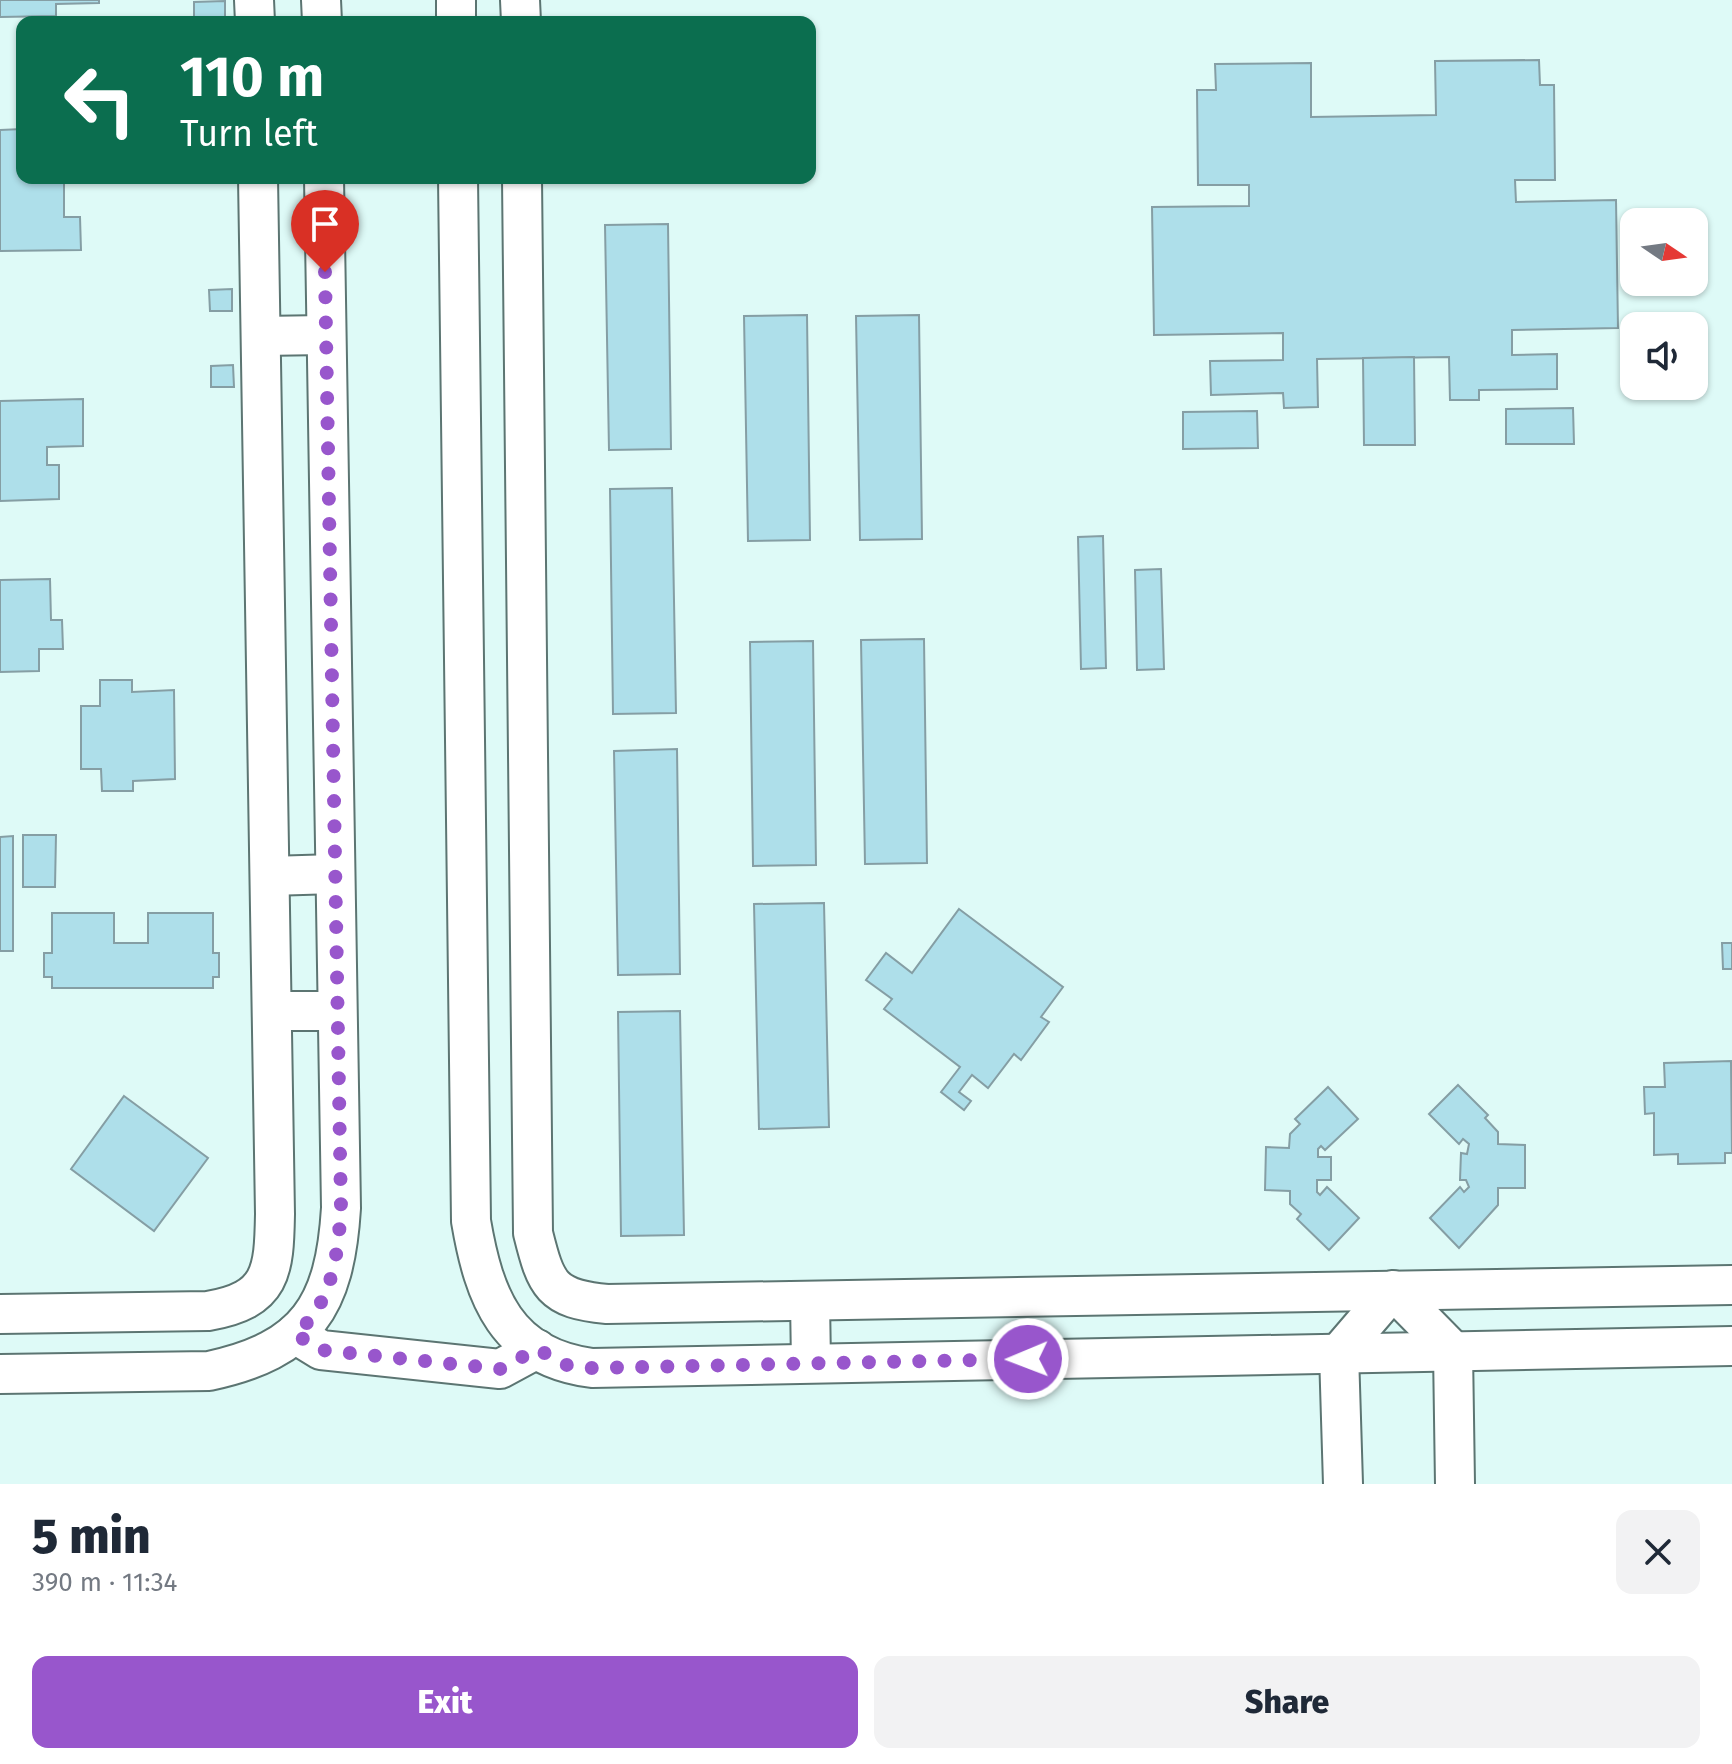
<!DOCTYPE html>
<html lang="en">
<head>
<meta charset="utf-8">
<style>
	body { margin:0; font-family:"Fira Sans",sans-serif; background:#f2f2f3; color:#1f2937; height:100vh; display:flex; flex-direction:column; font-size:30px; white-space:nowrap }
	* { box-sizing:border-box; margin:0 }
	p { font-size:26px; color:#747a83 }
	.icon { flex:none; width:44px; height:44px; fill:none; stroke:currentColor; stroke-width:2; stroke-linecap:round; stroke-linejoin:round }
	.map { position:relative; height:1484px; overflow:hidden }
	.drawer { display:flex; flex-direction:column; background:#fff; flex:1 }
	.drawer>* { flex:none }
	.top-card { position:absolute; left:16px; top:16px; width:800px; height:168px; border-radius:16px; box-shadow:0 2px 6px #0004; background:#0b6e4f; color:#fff; overflow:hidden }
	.needle { width:52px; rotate:103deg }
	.fabs { position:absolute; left:1620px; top:208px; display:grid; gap:16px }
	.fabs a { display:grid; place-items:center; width:88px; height:88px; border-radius:16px; background:#fff; box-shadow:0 2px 6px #0004; font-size:40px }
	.pin { position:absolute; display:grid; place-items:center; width:68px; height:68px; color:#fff; margin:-82px -34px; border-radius:50% 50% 50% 0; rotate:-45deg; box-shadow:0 0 8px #0007 }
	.pin .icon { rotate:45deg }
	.me { position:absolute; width:88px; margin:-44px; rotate:269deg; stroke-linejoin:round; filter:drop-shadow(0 0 6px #0008) }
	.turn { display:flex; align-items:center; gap:28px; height:168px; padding:0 32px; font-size:36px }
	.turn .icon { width:104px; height:104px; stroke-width:2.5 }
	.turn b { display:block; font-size:56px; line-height:68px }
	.round { display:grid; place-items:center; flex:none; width:84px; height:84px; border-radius:16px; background:#f2f2f3 }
	.headline { display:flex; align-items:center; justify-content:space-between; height:136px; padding:0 32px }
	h1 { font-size:48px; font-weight:800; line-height:60px }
	.action { display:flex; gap:16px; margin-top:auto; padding:16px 32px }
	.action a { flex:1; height:92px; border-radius:16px; background:#9856cc; color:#fff; font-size:32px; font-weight:800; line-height:92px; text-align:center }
	.action a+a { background:#f2f2f3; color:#1f2937 }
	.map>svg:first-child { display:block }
	.building { fill:#aedfea; stroke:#859ea4; stroke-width:2 }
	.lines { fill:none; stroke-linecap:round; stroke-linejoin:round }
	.minor-casing { stroke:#5c7572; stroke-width:42 }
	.minor { stroke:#fff; stroke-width:38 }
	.route { stroke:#9856cc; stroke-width:14; stroke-dasharray:0 25.2 }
</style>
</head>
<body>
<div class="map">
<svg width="1732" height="1484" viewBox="0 0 1732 1484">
	<rect width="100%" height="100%" fill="#defaf7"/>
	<g class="building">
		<polygon points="0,0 99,0 99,3 56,4 56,16 0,17"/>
		<polygon points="225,1 225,22 194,22 194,2"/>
		<polygon points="1539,60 1540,85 1554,85 1555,180 1515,180 1516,202 1616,200 1618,328 1512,330 1512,355 1557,354 1557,389 1479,390 1479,400 1450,400 1449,357 1317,359 1318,407 1284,408 1283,393 1211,395 1210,361 1283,360 1283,333 1154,335 1152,207 1249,206 1249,185 1198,185 1197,90 1216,90 1215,64 1311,63 1311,117 1436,115 1435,61"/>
		<polygon points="22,129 22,178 64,178 64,217 80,217 81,250 0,251 0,130"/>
		<polygon points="668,224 671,449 609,450 605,225"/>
		<polygon points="232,289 232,311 210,311 209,290"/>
		<polygon points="807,315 810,540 748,541 744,316"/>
		<polygon points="919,315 922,539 860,540 856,316"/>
		<polygon points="1414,357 1415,445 1364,445 1363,358"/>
		<polygon points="233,365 234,387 211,387 211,366"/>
		<polygon points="83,399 83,446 47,447 47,465 59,465 59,499 0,501 0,401"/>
		<polygon points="1573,408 1574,444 1506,444 1506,409"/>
		<polygon points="1257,411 1258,448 1183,449 1183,412"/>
		<polygon points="672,488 676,713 613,714 610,489"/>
		<polygon points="1103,536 1106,668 1081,669 1078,537"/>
		<polygon points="1161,569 1164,669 1137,670 1135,570"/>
		<polygon points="50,579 51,620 62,620 63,649 39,649 39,671 0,672 0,580"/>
		<polygon points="924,639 927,863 865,864 861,640"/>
		<polygon points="813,641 816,865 753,866 750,642"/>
		<polygon points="100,680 132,680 132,692 174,690 175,779 133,781 133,791 102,791 101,769 81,769 81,706 100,706"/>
		<polygon points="677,749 680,974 618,975 614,751"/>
		<polygon points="23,835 56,835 55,887 23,887"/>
		<polygon points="13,836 13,951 0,951 0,837"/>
		<polygon points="824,903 829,1127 759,1129 754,904"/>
		<polygon points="959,909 1063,987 1041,1017 1049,1022 1021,1060 1014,1054 988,1088 972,1075 959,1092 971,1101 964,1110 941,1092 960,1067 884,1009 892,999 866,980 886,953 912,973"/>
		<polygon points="52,913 114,913 114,943 148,943 148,913 213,913 213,953 219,953 219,977 213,977 213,988 52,988 52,977 44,977 44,953 52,953"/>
		<polygon points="1722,943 1732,943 1732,969 1723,969"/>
		<polygon points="680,1011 684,1235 621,1236 618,1012"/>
		<polygon points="1731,1061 1732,1153 1725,1153 1725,1163 1678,1164 1678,1154 1654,1155 1654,1113 1645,1114 1644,1087 1665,1087 1664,1063"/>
		<polygon points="1458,1085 1488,1115 1485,1118 1498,1132 1498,1144 1525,1145 1525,1188 1498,1188 1498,1205 1459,1248 1430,1218 1460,1187 1464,1192 1469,1187 1466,1180 1460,1180 1461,1153 1467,1154 1469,1144 1463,1139 1459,1144 1429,1114"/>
		<polygon points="1328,1087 1358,1119 1325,1150 1321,1146 1318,1149 1318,1157 1331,1157 1331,1180 1317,1180 1317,1192 1320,1195 1327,1187 1359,1218 1329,1250 1297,1219 1301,1214 1290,1204 1290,1191 1265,1190 1266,1147 1289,1148 1290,1134 1300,1124 1295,1119"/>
		<polygon points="124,1096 208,1158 154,1231 71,1169"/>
	</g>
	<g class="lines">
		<g class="minor-casing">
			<g id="minor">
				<polyline points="254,0 255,22"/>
				<polyline points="321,0 322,22"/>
				<polyline points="456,0 456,22"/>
				<polyline points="520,0 521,22"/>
				<path d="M458,178L471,1221C484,1297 506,1357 592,1368L1732,1346"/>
				<path d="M522,178L533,1233C546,1285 551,1299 607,1304L1732,1285"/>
				<polyline points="261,336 325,335"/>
				<polyline points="270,876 335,874"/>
				<polyline points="272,1011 337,1011"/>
				<polyline points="810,1301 811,1363"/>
				<path d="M0,1314L208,1311C272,1300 274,1272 275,1214L258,178"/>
				<polyline points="295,1334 321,1350 500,1369 537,1349"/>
				<path d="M0,1374L209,1371C307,1350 335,1306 341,1208L324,178"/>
				<polyline points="1343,1484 1339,1353 1393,1290 1453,1351 1455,1484"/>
			</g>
		</g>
		<use href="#minor" class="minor"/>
	</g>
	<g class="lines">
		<path class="route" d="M325,272L341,1208C338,1253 333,1304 295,1334L321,1350L500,1369L537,1349L567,1365L592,1368L1028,1359"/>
	</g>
</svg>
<div class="fabs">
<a><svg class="needle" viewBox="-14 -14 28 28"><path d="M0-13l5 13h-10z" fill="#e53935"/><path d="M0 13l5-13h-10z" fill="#747a83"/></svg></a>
<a><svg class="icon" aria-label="sound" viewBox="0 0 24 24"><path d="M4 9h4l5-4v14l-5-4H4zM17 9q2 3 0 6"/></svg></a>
</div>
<div class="pin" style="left:325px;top:272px;background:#d93025"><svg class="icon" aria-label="arrive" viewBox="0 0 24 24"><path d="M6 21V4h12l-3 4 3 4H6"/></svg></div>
<svg class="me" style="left:1028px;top:1359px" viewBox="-20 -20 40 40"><circle r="17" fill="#9856cc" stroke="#fff" stroke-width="3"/><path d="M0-11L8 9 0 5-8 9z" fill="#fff"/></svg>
<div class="top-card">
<div class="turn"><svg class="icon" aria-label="left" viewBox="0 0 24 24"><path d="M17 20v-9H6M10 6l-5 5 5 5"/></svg><div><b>110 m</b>Turn left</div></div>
</div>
</div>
<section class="drawer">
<div class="headline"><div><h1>5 min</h1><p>390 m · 11:34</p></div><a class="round"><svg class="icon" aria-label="close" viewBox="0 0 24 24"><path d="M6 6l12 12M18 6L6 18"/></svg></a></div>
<div class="action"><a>Exit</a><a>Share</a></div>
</section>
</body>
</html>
